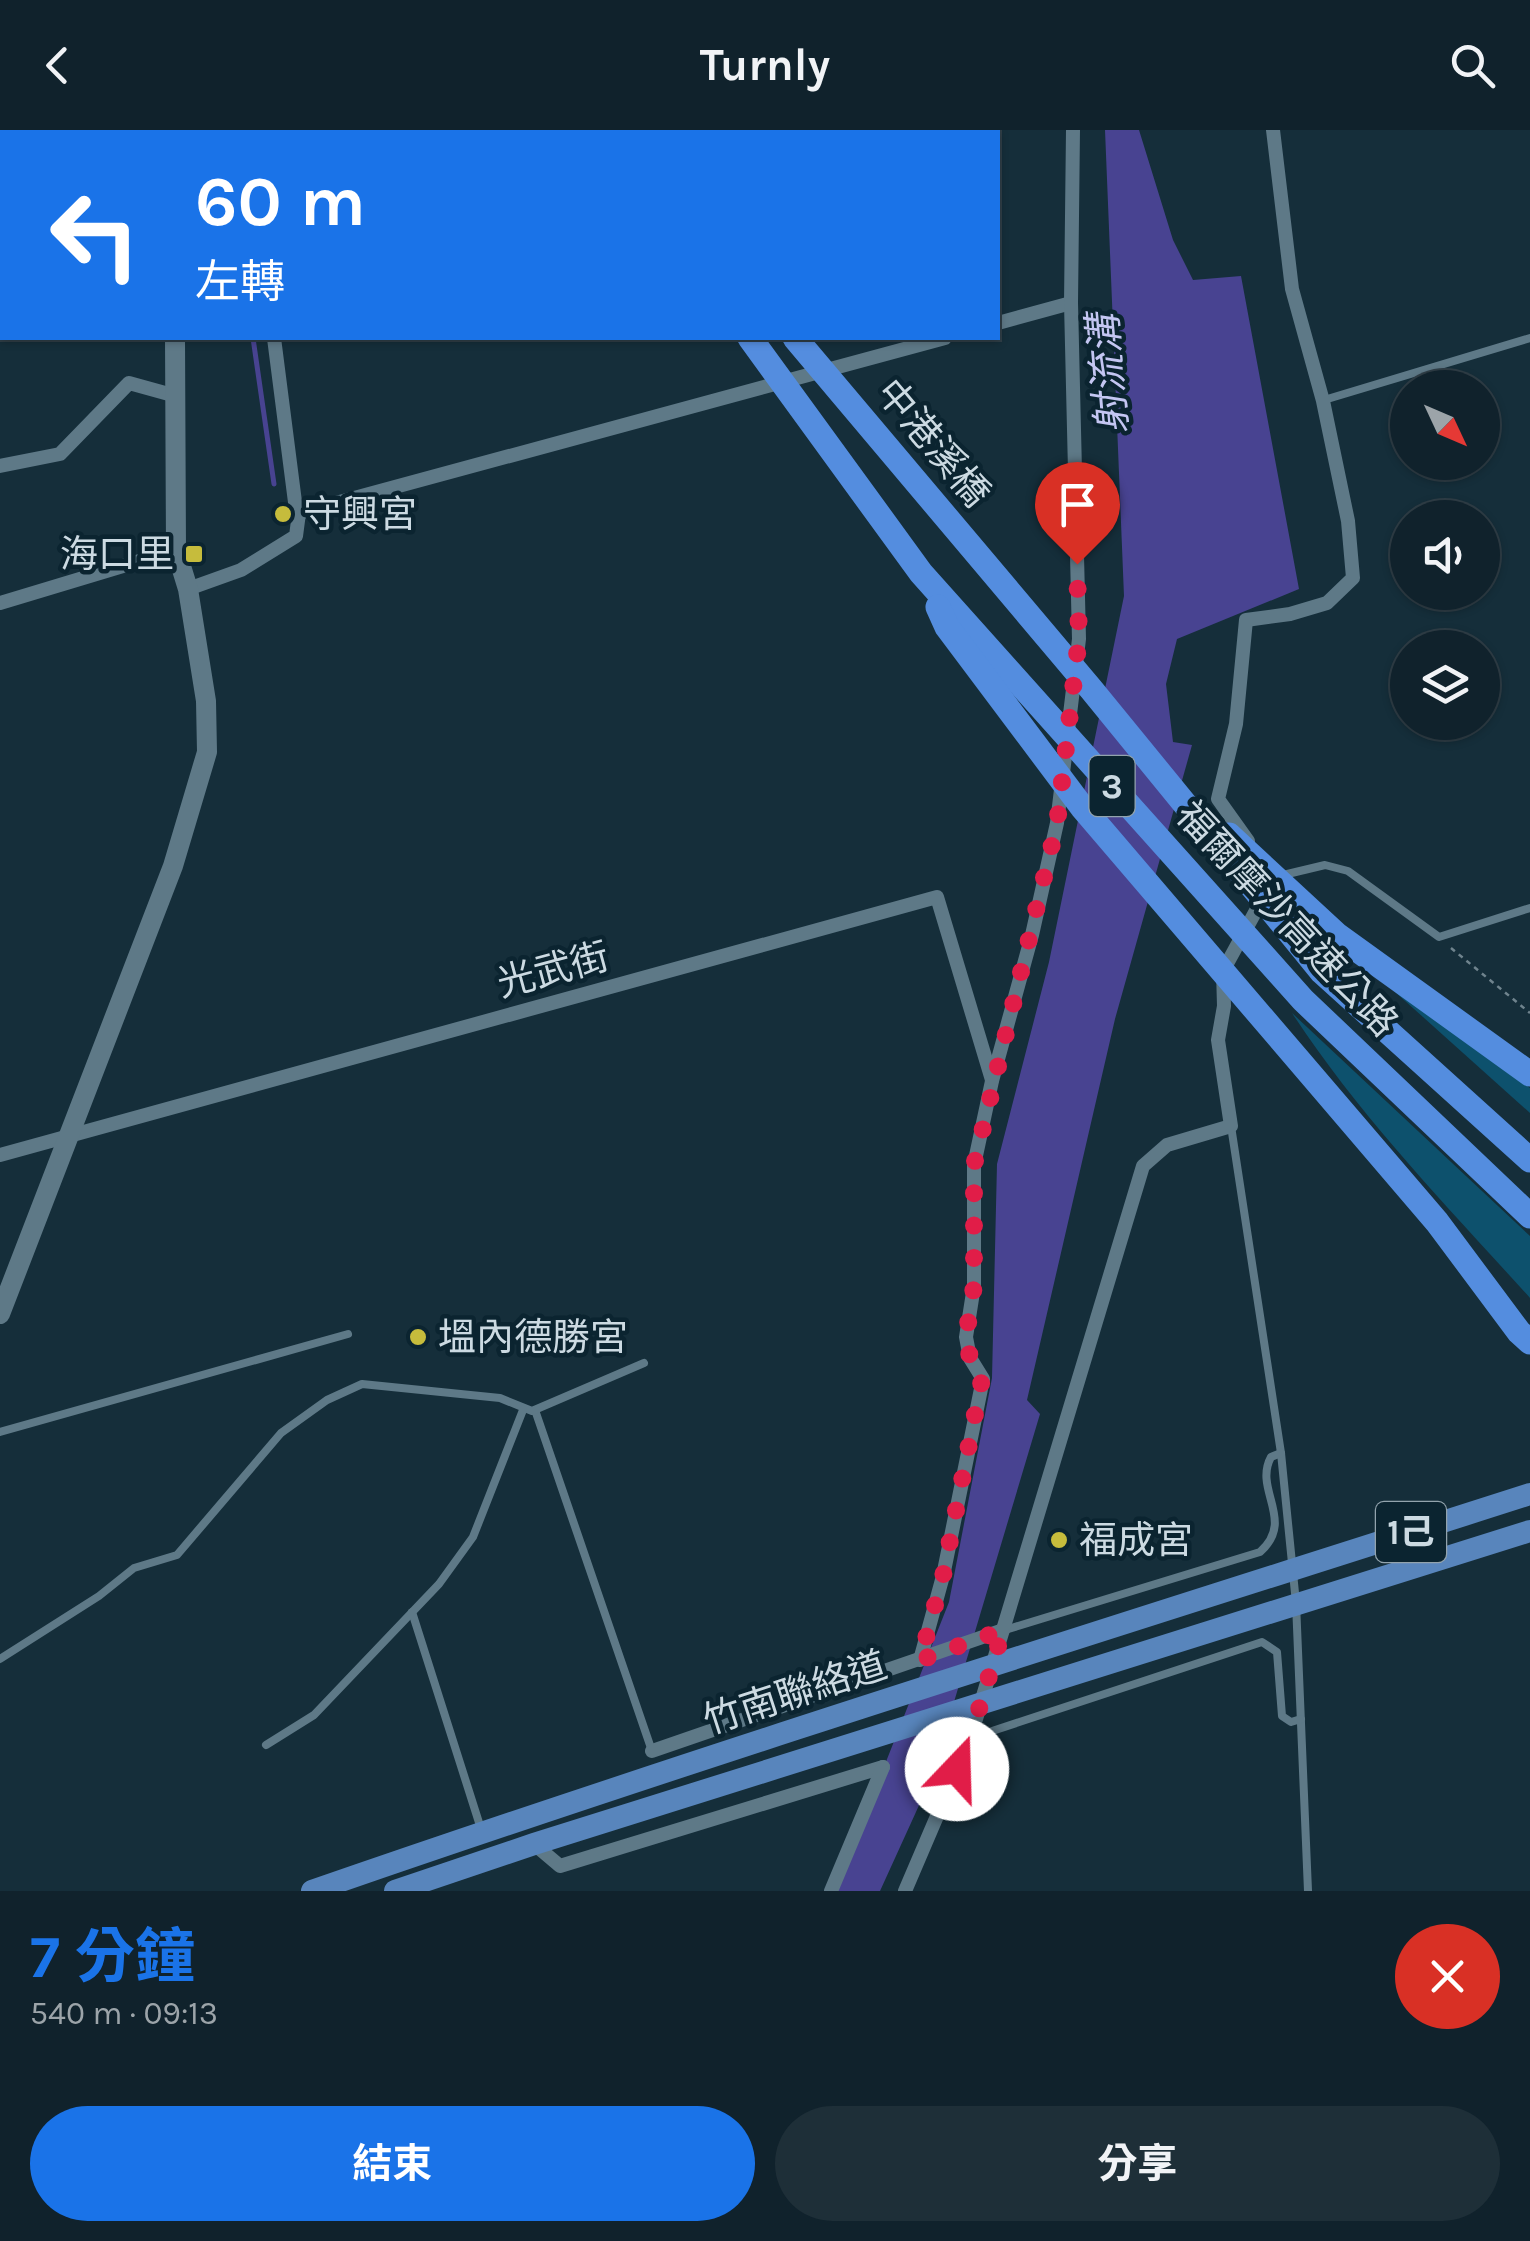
<!DOCTYPE html>
<html lang="zh-TW">
<head>
<meta charset="utf-8">
<style>
	body { margin:0; font-family:Karla,"Noto Sans TC",sans-serif; background:#1e2f38; color:#f1f3f6; height:100vh; display:flex; flex-direction:column; font-size:38px; white-space:nowrap }
	* { box-sizing:border-box; margin:0 }
	p { font-size:32px; color:#9ca4a9 }
	.icon { flex:none; width:55px; height:55px; fill:none; stroke:currentColor; stroke-width:2; stroke-linecap:round; stroke-linejoin:round }
	.map { position:relative; height:1761px; overflow:hidden }
	.drawer { display:flex; flex-direction:column; background:#10222c; flex:1 }
	.drawer>* { flex:none }
	.hud { position:absolute; left:0px; top:0px; width:1000px; height:210px; box-shadow:0 2px 8px #0004,0 0 0 2px #303f48; background:#1a73e8; color:#fff; overflow:hidden }
	.needle { width:65px; rotate:134deg }
	.fabs { position:absolute; left:1390px; top:240px; display:grid; gap:20px }
	.fabs a { display:grid; place-items:center; width:110px; height:110px; border-radius:50%; background:#10222c; box-shadow:0 2px 8px #0004,0 0 0 2px #303f48; font-size:50px }
	.pin { position:absolute; display:grid; place-items:center; width:85px; height:85px; color:#fff; margin:-102px -42px; border-radius:50% 50% 50% 0; rotate:-45deg; box-shadow:0 0 10px #0007 }
	.pin .icon { rotate:45deg }
	.me { position:absolute; width:110px; margin:-55px; rotate:21deg; stroke-linejoin:round; filter:drop-shadow(0 0 8px #0008) }
	.turn { display:flex; align-items:center; gap:35px; height:210px; padding:0 30px; font-size:45px }
	.turn .icon { width:130px; height:130px; stroke-width:2.5 }
	.turn b { display:block; font-size:70px; line-height:85px }
	.round { display:grid; place-items:center; flex:none; width:105px; height:105px; border-radius:52px; background:#1e2f38 }
	.head { display:flex; align-items:center; justify-content:space-between; height:170px; padding:0 30px }
	h1 { font-size:60px; font-weight:700; line-height:75px; color:#1a73e8 }
	.action { display:flex; gap:20px; margin-top:auto; padding:20px 30px }
	.action a { flex:1; height:115px; border-radius:60px; background:#1a73e8; color:#fff; font-size:40px; font-weight:700; line-height:115px; text-align:center }
	.action a+a { background:#1e2f38; color:#f1f3f6 }
	header { display:flex; justify-content:space-between; align-items:center; height:130px; padding:0 30px; background:#10222c; font-size:45px; font-weight:700 }
	.map>svg:first-child { display:block }
	.green { fill:#0d516d }
	.water { fill:#484391 }
	.lines { fill:none; stroke-linecap:round; stroke-linejoin:round }
	.stream { stroke:#484391; stroke-width:5 }
	.path { stroke:#6f838d; stroke-width:2.5; stroke-dasharray:5 5; stroke-linecap:butt }
	.lane { stroke:#5e7987; stroke-width:8 }
	.street { stroke:#5e7987; stroke-width:14 }
	.secondary { stroke:#5e7987; stroke-width:20 }
	.primary { stroke:#5885bc; stroke-width:22 }
	.highway { stroke:#548ddf; stroke-width:25 }
	.route { stroke:#e11d48; stroke-width:18; stroke-dasharray:0 32.4 }
	.poi-dot { fill:#c6bc3c; stroke:#0b2430; stroke-width:4 }
	.labels { text-anchor:middle; dominant-baseline:central; stroke-width:9; stroke-linejoin:round; paint-order:stroke }
	.shield { fill:#0b2430; stroke:#92a3ad; stroke-width:2.5 }
	.shield-label { font-size:35px; font-weight:bold; fill:#ccdae2 }
	.street-label { font-size:38px; fill:#ccdae2; stroke:#0b2430 }
	.poi-label { font-size:38px; fill:#ccdae2; stroke:#0b2430; text-anchor:start }
	.water-label { font-size:40px; font-style:italic; fill:#c4c6f2; stroke:#0b2430 }
</style>
</head>
<body>
<header><svg class="icon" aria-label="back" viewBox="0 0 24 24"><path d="M15 5l-7 7 7 7"/></svg>Turnly<svg class="icon" aria-label="search" viewBox="0 0 24 24"><circle cx="10" cy="10" r="6"/><path d="M15 15l6 6"/></svg></header>
<div class="map">
<svg width="1530" height="1761" viewBox="0 0 1530 1761">
	<rect width="100%" height="100%" fill="#152e3a"/>
	<g class="green">
		<polygon points="1365,835 1530,958 1530,983"/>
		<path d="M1292,883L1530,1106V1168C1447,1076 1360,987 1292,883Z"/>
	</g>
	<polygon class="water" points="1105,0 1139,0 1173,110 1193,150 1241,146 1299,459 1177,509 1166,554 1173,612 1192,615 1115,889 1027,1270 1040,1284 931,1649 880,1761 835,1761 949,1472 992,1248 997,1034 1049,832 1124,466"/>
	<g class="lines">
		<g class="stream">
			<polyline points="224,0 225,2"/>
			<polyline points="719,0 720,2"/>
			<polyline points="253,208 274,354"/>
		</g>
		<polyline class="path" points="1451,818 1530,883"/>
		<g class="lane">
			<polyline points="1324,270 1530,208"/>
			<polyline points="1279,746 1325,735 1348,741 1439,807 1530,778"/>
			<polyline points="1231,996 1281,1323 1296,1473 1308,1761"/>
			<polyline points="535,1280 652,1621"/>
			<polyline points="0,1302 348,1204"/>
			<polyline points="412,1482 482,1702"/>
			<path d="M1005,1500L1260,1422C1296,1390 1253,1360 1271,1327L1281,1323"/>
			<polyline points="0,1529 99,1466 134,1438 177,1425 281,1303 327,1270 362,1254 500,1268 532,1281 644,1233"/>
			<polyline points="971,1608 1262,1512 1277,1522 1282,1586 1291,1592 1301,1589"/>
			<polyline points="266,1615 314,1585 439,1454 473,1407 523,1280"/>
		</g>
		<g class="street">
			<polyline points="247,0 247,2"/>
			<polyline points="998,193 1071,173"/>
			<polyline points="0,336 60,324 129,253 176,266"/>
			<polyline points="299,383 945,208"/>
			<polyline points="188,459 241,440 296,406 299,383 295,372 274,208"/>
			<polyline points="0,473 176,420"/>
			<polyline points="1248,711 1218,669 1236,594 1246,490 1290,484 1327,473 1353,448 1348,391 1323,271 1292,159 1273,0"/>
			<polyline points="0,1025 937,767 992,950"/>
			<polyline points="920,1530 943,1446 983,1249 970,1228 966,1207 974,1156 974,1035 992,951 1032,805 1057,693 1079,509 1071,173 1073,0"/>
			<polyline points="652,1621 1003,1500"/>
			<polyline points="534,1714 560,1736 883,1637"/>
			<polyline points="831,1761 883,1637"/>
			<polyline points="905,1761 970,1609 1143,1036 1167,1015 1231,996 1218,910 1224,876 1223,841 1264,766"/>
		</g>
		<g class="secondary">
			<polyline points="173,0 173,2"/>
			<polyline points="0,1184 173,736 207,622 206,571 188,459 176,420 175,208"/>
		</g>
		<g class="primary">
			<path d="M312,1761C716,1621 1124,1494 1530,1364"/>
			<polyline points="395,1761 534,1714 1530,1401"/>
		</g>
		<g class="highway">
			<polyline points="599,0 601,2"/>
			<polyline points="629,0 631,2"/>
			<polyline points="750,208 921,443 1303,870 1530,1086"/>
			<polyline points="795,208 1091,559 1322,842 1530,1030"/>
			<polyline points="938,477 947,497 1082,677 1437,1092 1519,1202 1530,1212"/>
			<polyline points="1229,705 1337,805 1530,944"/>
		</g>
	</g>
	<g class="lines">
		<polyline class="route" points="957,1639 970,1609 1003,1500 920,1530 943,1446 982,1249 970,1228 966,1206 974,1156 974,1035 1057,694 1079,508 1077,434"/>
	</g>
	<g class="poi-dot">
		<circle cx="283" cy="384" r="10"/>
		<rect x="184" y="414" width="20" height="20" rx="5"/>
		<circle cx="418" cy="1207" r="10"/>
		<circle cx="1059" cy="1410" r="10"/>
	</g>
	<g class="labels">
		<g class="shield">
			<rect x="1089.5" y="626" width="45" height="60" rx="8"/>
			<rect x="1376" y="1372" width="70" height="60" rx="8"/>
		</g>
		<g class="shield-label">
			<text x="1112" y="656">3</text>
			<text x="1411" y="1402">1己</text>
		</g>
		<g class="street-label">
			<text transform="translate(933 313) rotate(50)">中港溪橋</text>
			<text transform="translate(1287 789) rotate(47)">福爾摩沙高速公路</text>
			<text transform="translate(553 840) rotate(-15)">光武街</text>
			<text transform="translate(795 1563) rotate(-18)">竹南聯絡道</text>
		</g>
		<g class="poi-label">
			<text x="303" y="384">守興宮</text>
			<text x="174" y="424" text-anchor="end">海口里</text>
			<text x="438" y="1207">塭內德勝宮</text>
			<text x="1079" y="1410">福成宮</text>
		</g>
		<g class="water-label">
			<text transform="translate(1108 244) rotate(-95)">射流溝</text>
		</g>
	</g>
</svg>
<div class="fabs">
<a><svg class="needle" viewBox="-14 -14 28 28"><path d="M0-13l5 13h-10z" fill="#e53935"/><path d="M0 13l5-13h-10z" fill="#9ca4a9"/></svg></a>
<a><svg class="icon" aria-label="sound" viewBox="0 0 24 24"><path d="M4 9h4l5-4v14l-5-4H4zM17 9q2 3 0 6"/></svg></a>
<a><svg class="icon" aria-label="layers" viewBox="0 0 24 24"><path d="M12 4l9 5-9 5-9-5zM3 14l9 5 9-5"/></svg></a>
</div>
<div class="pin" style="left:1077px;top:434px;background:#d93025"><svg class="icon" aria-label="arrive" viewBox="0 0 24 24"><path d="M6 21V4h12l-3 4 3 4H6"/></svg></div>
<svg class="me" style="left:957px;top:1639px" viewBox="-20 -20 40 40"><circle r="19" fill="#fff"/><path d="M0-13L10 11 0 6-10 11z" fill="#e11d48"/></svg>
<div class="hud">
<div class="turn"><svg class="icon" aria-label="left" viewBox="0 0 24 24"><path d="M17 20v-9H6M10 6l-5 5 5 5"/></svg><div><b>60 m</b>左轉</div></div>
</div>
</div>
<section class="drawer">
<div class="head"><div><h1>7 分鐘</h1><p>540 m · 09:13</p></div><a class="round" style="background:#d93025;color:#fff"><svg class="icon" aria-label="close" viewBox="0 0 24 24"><path d="M6 6l12 12M18 6L6 18"/></svg></a></div>
<div class="action"><a>結束</a><a>分享</a></div>
</section>
</body>
</html>
